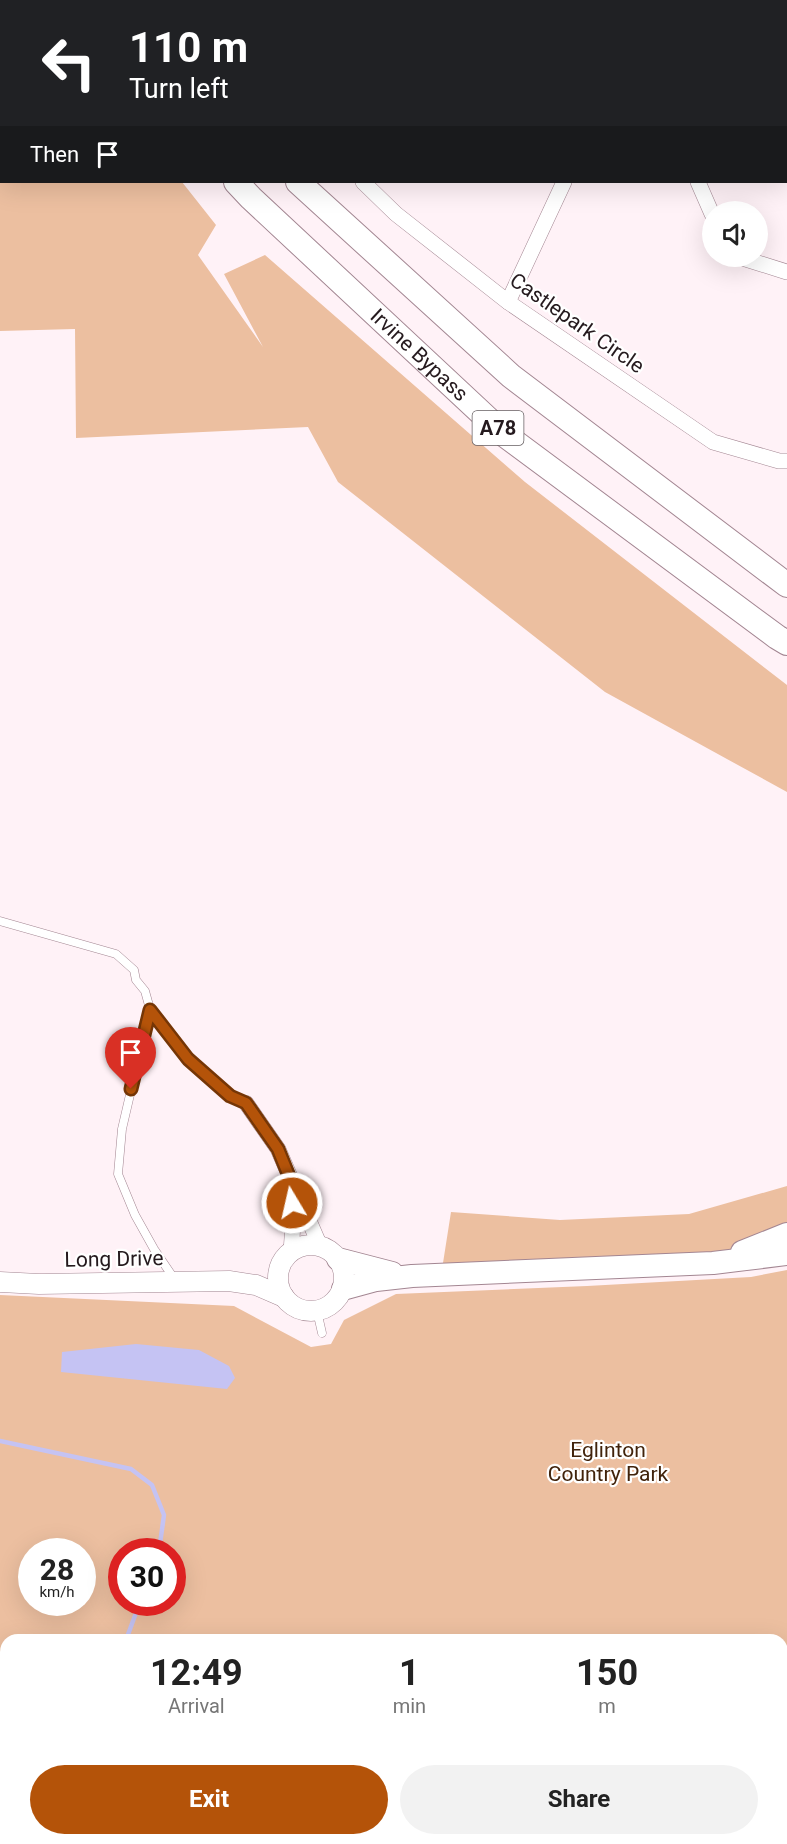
<!DOCTYPE html>
<html lang="en">
<head>
<meta charset="utf-8">
<style>
	body { margin:0; font-family:Roboto,sans-serif; background:#f2f2f2; color:#222; height:100vh; display:flex; flex-direction:column; font-size:22px; white-space:nowrap }
	* { box-sizing:border-box; margin:0 }
	p { font-size:20px; color:#767676 }
	.icon { flex:none; width:33px; height:33px; fill:none; stroke:currentColor; stroke-width:2; stroke-linecap:round; stroke-linejoin:round }
	.map { position:relative; flex:1; overflow:hidden }
	.side { position:absolute; left:0px; top:1634px; width:788px; height:212px; display:flex; flex-direction:column; background:#fff; border-radius:18px 18px 0 0; box-shadow:0 6px 24px #0002 }
	.side>* { flex:none }
	.banner { position:absolute; left:0px; top:0px; width:788px; height:183px; box-shadow:0 6px 24px #0002; background:#202124; color:#fff; overflow:hidden }
	.buttons { position:absolute; left:702px; top:201px; display:grid; gap:12px }
	.buttons a { display:grid; place-items:center; width:66px; height:66px; border-radius:50%; background:#fff; box-shadow:0 6px 24px #0002; font-size:30px }
	.speed { position:absolute; left:18px; top:1538px; display:flex; gap:12px; font-size:30px; font-weight:700; text-align:center }
	.speed>* { display:grid; place-content:center; width:78px; height:78px; border-radius:50%; background:#fff; box-shadow:0 6px 24px #0002; line-height:1 }
	.speed small { font-size:15px; font-weight:400 }
	.speed .limit { border:9px solid #d22; background:#fff; color:#111 }
	.pin { position:absolute; display:grid; place-items:center; width:51px; height:51px; color:#fff; margin:-62px -26px; border-radius:50% 50% 50% 0; rotate:-45deg; box-shadow:0 0 6px #0007 }
	.pin .icon { rotate:45deg }
	.me { position:absolute; width:66px; margin:-33px; rotate:351deg; stroke-linejoin:round; filter:drop-shadow(0 0 4px #0008) }
	.turn { display:flex; align-items:center; gap:21px; height:126px; padding:0 30px; font-size:27px }
	.turn .icon { width:78px; height:78px; stroke-width:2.5 }
	.turn b { display:block; font-size:42px; line-height:51px }
	.then { display:flex; align-items:center; height:57px; padding:0 30px; background:#0003; gap:12px; font-size:22px }
	.eta { display:flex; justify-content:space-evenly; align-items:center; height:102px; text-align:center }
	.eta b { font-size:36px; font-weight:700; line-height:42px }
	.button { display:flex; gap:12px; margin-top:auto; padding:12px 30px }
	.button a { flex:1; height:69px; border-radius:36px; background:#b45309; color:#fff; font-size:24px; font-weight:700; line-height:69px; text-align:center }
	.button a+a { background:#f2f2f2; color:#222 }
	.map>svg:first-child { display:block }
	.green { fill:#ecbfa0; fill-rule:evenodd }
	.water { fill:#c5c3f3 }
	.lines { fill:none; stroke-linecap:round; stroke-linejoin:round }
	.stream { stroke:#c5c3f3; stroke-width:4.5 }
	.service-casing { stroke:#a38692; stroke-width:9 }
	.minor-casing { stroke:#a38692; stroke-width:16 }
	.secondary-casing { stroke:#a38692; stroke-width:21 }
	.primary-casing { stroke:#a38692; stroke-width:24 }
	.trunk-casing { stroke:#a38692; stroke-width:26 }
	.service { stroke:#fff; stroke-width:8 }
	.minor { stroke:#fff; stroke-width:15 }
	.secondary { stroke:#fff; stroke-width:20 }
	.primary { stroke:#fff; stroke-width:22 }
	.trunk { stroke:#fff; stroke-width:24 }
	.route-casing { stroke:#753606; stroke-width:15 }
	.route { stroke:#b45309; stroke-width:10 }
	.labels { text-anchor:middle; dominant-baseline:central; stroke-width:4.5; stroke-linejoin:round; paint-order:stroke }
	.shield { fill:#fff; stroke:#665f62; stroke-width:1.5 }
	.shield-label { font-size:20px; font-weight:bold; fill:#251a1e }
	.street-label { font-size:21px; fill:#251a1e; stroke:#fff }
	.park-label { font-size:21px; fill:#41230b; stroke:#fff }
</style>
</head>
<body>
<div class="map">
<svg width="787" height="1844" viewBox="0 0 787 1844">
	<rect width="100%" height="100%" fill="#fff2f7"/>
	<g class="green">
		<polygon points="0,0 41,1 2,2 2,182 182,182 216,225 198,255 263,347 224,274 265,255 525,482 787,685 787,792 605,692 338,482 308,427 76,438 75,329 0,331"/>
		<polygon points="787,1186 787,1231 759,1245 674,1265 443,1263 451,1212 560,1220 689,1214"/>
		<path d="M787,1270V1844H0V1295L234,1306L311,1347L331,1344L344,1320L396,1294L587,1286L751,1277ZM32,1551H82V1602H32ZM122,1551H172V1602H122ZM6,1640H782V1839H6Z"/>
	</g>
	<polygon class="water" points="136,1344 199,1350 229,1366 235,1378 227,1389 61,1372 62,1352"/>
	<g class="lines">
		<g class="stream">
			<polyline points="0,1441 131,1469 152,1485 164,1515 159,1551"/>
			<polyline points="126,1640 140,1602"/>
			<polyline points="85,1839 87,1844"/>
		</g>
		<g class="service-casing">
			<g id="service">
				<polyline points="0,921 116,954 134,970 136,980 145,991 150,1009 188,1059 230,1096 246,1103"/>
				<polyline points="150,1009 122,1129 118,1174 135,1215 154,1249 175,1280"/>
				<polyline points="317,1311 322,1333"/>
			</g>
		</g>
		<g class="minor-casing">
			<g id="minor">
				<polyline points="206,0 207,2"/>
				<polyline points="370,0 371,2"/>
				<polyline points="640,2 640,0"/>
				<polyline points="363,182 396,214 508,302 713,442 779,461 787,461"/>
				<polyline points="698,182 712,214"/>
				<polyline points="736,256 787,272"/>
				<polyline points="508,302 564,182"/>
				<polyline points="246,1103 278,1149 320,1246"/>
				<polyline points="291,1252 293,1224 291,1190"/>
			</g>
		</g>
		<g class="secondary-casing">
			<g id="secondary">
				<circle cx="311" cy="1278" r="33"/>
				<polyline points="0,1282 39,1284 229,1281 256,1285 284,1297"/>
			</g>
		</g>
		<g class="primary-casing">
			<g id="primary">
				<polyline points="742,1252 787,1234"/>
				<polyline points="338,1259 392,1273"/>
				<polyline points="343,1289 376,1280 412,1276 713,1263 787,1254"/>
			</g>
		</g>
		<g class="trunk-casing">
			<g id="trunk">
				<polyline points="77,0 78,2"/>
				<polyline points="132,0 133,2"/>
				<path id="s1" d="M236,182L251,198L505,435L777,637L787,643"/>
				<polyline points="298,182 511,376 787,585"/>
			</g>
		</g>
		<use href="#service" class="service"/>
		<use href="#minor" class="minor"/>
		<use href="#secondary" class="secondary"/>
		<use href="#primary" class="primary"/>
		<use href="#trunk" class="trunk"/>
	</g>
	<g class="lines">
		<g class="route-casing">
			<polyline id="route" points="131,1089 150,1010 188,1059 230,1096 246,1103 278,1149 291,1181 292,1203"/>
		</g>
		<use href="#route" class="route"/>
	</g>
	<g class="labels">
		<rect class="shield" x="472.5" y="411" width="51" height="34" rx="4.5"/>
		<g class="shield-label">
			<text x="498" y="428">A78</text>
		</g>
		<g class="street-label">
			<text transform="translate(577 323) rotate(35)">Castlepark Circle</text>
			<text stroke="none"><textPath href="#s1" startOffset="252">Irvine Bypass</textPath></text>
			<text transform="translate(114 1259) rotate(-1)">Long Drive</text>
		</g>
		<g class="park-label">
			<text x="608" y="1450">Eglinton<tspan x="608" dy="24">Country Park</tspan></text>
		</g>
	</g>
</svg>
<div class="buttons">
<a><svg class="icon" aria-label="sound" viewBox="0 0 24 24"><path d="M4 9h4l5-4v14l-5-4H4zM17 9q2 3 0 6"/></svg></a>
</div>
<div class="speed"><div>28<small>km/h</small></div><div class="limit">30</div></div>
<div class="pin" style="left:131px;top:1089px;background:#d93025"><svg class="icon" aria-label="arrive" viewBox="0 0 24 24"><path d="M6 21V4h12l-3 4 3 4H6"/></svg></div>
<svg class="me" style="left:292px;top:1203px" viewBox="-20 -20 40 40"><circle r="17" fill="#b45309" stroke="#fff" stroke-width="3"/><path d="M0-11L8 9 0 5-8 9z" fill="#fff"/></svg>
<div class="banner">
<div class="turn"><svg class="icon" aria-label="left" viewBox="0 0 24 24"><path d="M17 20v-9H6M10 6l-5 5 5 5"/></svg><div><b>110 m</b>Turn left</div></div>
<div class="then">Then<svg class="icon" aria-label="arrive" viewBox="0 0 24 24"><path d="M6 21V4h12l-3 4 3 4H6"/></svg></div>
</div>
<section class="side">
<div class="eta">
<div><b>12:49</b><p>Arrival</p></div>
<div><b>1</b><p>min</p></div>
<div><b>150</b><p>m</p></div>
</div>
<div class="button"><a>Exit</a><a>Share</a></div>
</section>
</div>
</body>
</html>
